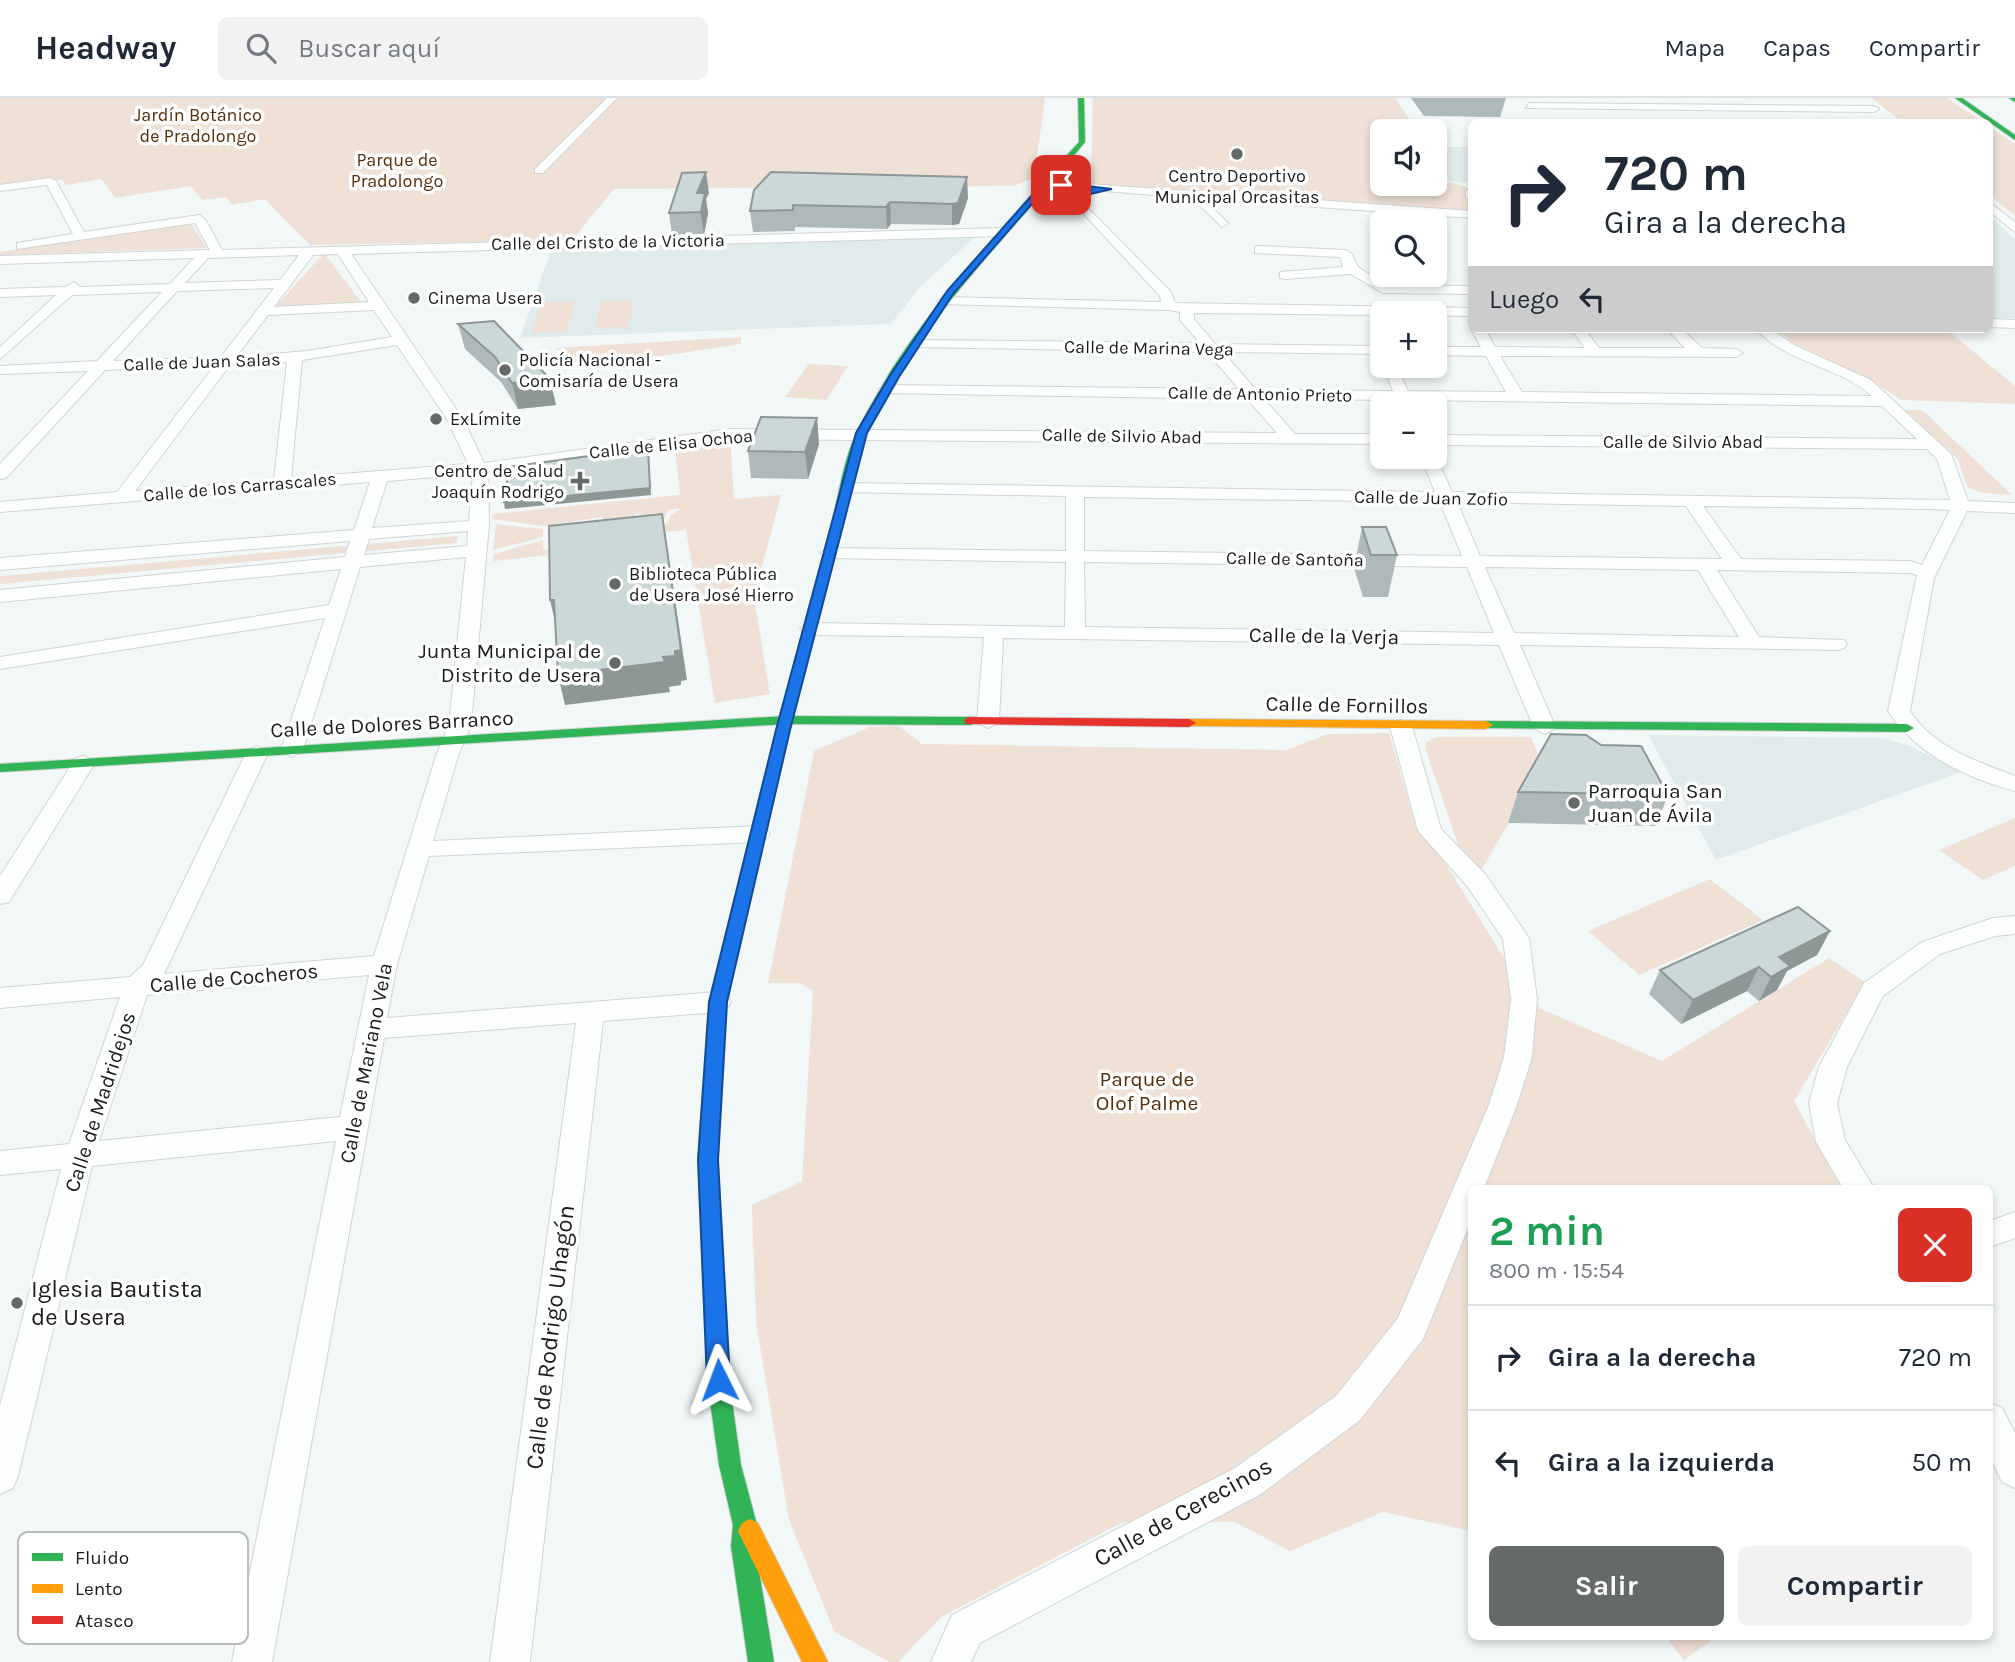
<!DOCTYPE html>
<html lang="es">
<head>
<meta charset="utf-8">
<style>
	body { margin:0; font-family:Karla,sans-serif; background:#f2f2f3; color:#1f2937; height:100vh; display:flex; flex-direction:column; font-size:26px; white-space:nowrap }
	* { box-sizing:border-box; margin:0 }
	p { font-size:23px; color:#747a83 }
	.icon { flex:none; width:38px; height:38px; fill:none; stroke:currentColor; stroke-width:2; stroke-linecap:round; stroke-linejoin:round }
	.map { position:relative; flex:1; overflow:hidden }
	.sheet { position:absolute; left:1468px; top:1087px; width:525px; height:455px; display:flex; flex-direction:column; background:#fff; border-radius:10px; box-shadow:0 4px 10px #0003 }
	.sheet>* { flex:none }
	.top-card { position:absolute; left:1468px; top:21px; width:525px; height:214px; border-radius:10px; box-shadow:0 4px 10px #0003; background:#fff; color:#1f2937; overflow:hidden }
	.fabs { position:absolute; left:1370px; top:21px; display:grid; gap:14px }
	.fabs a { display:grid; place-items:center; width:77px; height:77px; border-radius:10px; background:#fff; box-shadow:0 4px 10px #0003; font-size:35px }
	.pin { position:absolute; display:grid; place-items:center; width:60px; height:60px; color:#fff; margin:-30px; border-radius:14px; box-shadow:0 4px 10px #0006 }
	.me { position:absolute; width:77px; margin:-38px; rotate:357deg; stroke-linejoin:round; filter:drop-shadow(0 0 5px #0008) }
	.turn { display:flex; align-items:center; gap:24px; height:147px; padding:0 21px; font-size:32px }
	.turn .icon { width:91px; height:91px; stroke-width:2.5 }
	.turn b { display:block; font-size:49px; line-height:60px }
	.then { display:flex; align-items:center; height:66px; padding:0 21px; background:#0003; gap:14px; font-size:26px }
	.round { display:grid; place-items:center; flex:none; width:74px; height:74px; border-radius:10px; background:#f2f2f3 }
	.headline { display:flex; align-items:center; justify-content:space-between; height:119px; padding:0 21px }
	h1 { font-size:42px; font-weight:700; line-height:52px; color:#1e9e55 }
	.primary-button { display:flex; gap:14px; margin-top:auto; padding:14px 21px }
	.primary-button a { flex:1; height:80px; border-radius:10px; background:#656969; color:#fff; font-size:28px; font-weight:700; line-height:80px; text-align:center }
	.primary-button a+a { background:#f2f2f3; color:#1f2937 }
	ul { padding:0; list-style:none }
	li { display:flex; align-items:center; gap:21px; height:105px; padding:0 21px; border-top:2px solid #e0e1e3 }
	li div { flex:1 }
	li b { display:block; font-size:26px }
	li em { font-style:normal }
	header { display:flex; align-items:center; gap:42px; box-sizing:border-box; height:98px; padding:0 35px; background:#fff; border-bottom:2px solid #e0e1e3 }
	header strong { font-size:33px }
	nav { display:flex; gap:38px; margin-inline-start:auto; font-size:24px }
	.search { width:490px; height:63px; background:#f2f2f3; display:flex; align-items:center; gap:18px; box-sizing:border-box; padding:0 24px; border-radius:10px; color:#747a83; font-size:26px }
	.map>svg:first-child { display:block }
	.built { fill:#e0eceb }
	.green { fill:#efe1d5 }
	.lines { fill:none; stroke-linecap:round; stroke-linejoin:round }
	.street-casing { stroke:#d0d4d4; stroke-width:2 }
	.fast-casing { stroke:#d0d4d4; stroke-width:2 }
	.slow-casing { stroke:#d0d4d4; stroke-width:2 }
	.jam-casing { stroke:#d0d4d4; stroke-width:2 }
	.street { fill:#fdfefe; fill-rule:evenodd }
	.fast { fill:#30b455; fill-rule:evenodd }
	.slow { fill:#ff9f0a; fill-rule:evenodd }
	.jam { fill:#e5322d; fill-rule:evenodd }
	.wall { fill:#aebab9 }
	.shaded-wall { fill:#8d9796 }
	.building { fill:#cad8d7; stroke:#8d9796; stroke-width:2 }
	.route { fill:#1a73e8; stroke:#114b97; stroke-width:2 }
	.poi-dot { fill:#656969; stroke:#fff; stroke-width:2.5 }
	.labels { text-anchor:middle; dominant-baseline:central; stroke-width:7; stroke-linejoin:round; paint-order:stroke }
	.far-park-label { font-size:18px; fill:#562d06; stroke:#fff }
	.far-poi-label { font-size:18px; fill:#191d1d; stroke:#fff; text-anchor:start }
	.far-street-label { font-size:18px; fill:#191d1d; stroke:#fff }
	.street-label { font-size:21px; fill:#191d1d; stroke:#fff }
	.poi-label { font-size:21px; fill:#191d1d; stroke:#fff; text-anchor:end }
	.park-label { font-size:21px; fill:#562d06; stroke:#fff }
	.near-poi-label { font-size:24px; fill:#191d1d; stroke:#fff; text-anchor:start }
	.near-street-label { font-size:24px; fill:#191d1d; stroke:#fff }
	.key { fill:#fff; stroke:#babbbb; stroke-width:2 }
	.key-label { font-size:19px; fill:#191d1d }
</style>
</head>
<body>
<header>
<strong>Headway</strong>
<div class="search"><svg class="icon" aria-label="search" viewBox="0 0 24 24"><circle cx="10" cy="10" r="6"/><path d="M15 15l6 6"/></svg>Buscar aquí</div>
<nav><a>Mapa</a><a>Capas</a><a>Compartir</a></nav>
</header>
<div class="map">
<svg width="2015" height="1564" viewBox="0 0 2015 1564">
	<rect width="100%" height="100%" fill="#f2f7f7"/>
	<g class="built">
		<polygon points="1435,49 1472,49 1472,85 1450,84 1435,63"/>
		<polygon points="1990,119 2015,141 2015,220 1990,220"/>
		<polygon points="978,136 919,190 891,226 520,240 552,150"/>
		<polygon points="1648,637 1883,640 1910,648 1961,674 1716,762"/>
	</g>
	<g class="green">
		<polygon points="0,0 1045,0 1034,80 1013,88 614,91 572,142 310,147 265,101 232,107 226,99 202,102 191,88 115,100 101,81 66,87 63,82 39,81 0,87"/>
		<polygon points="1093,0 1395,0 1412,26 1404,31 1406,33 1382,33 1382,86 1435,86 1435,81 1437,84 1453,85 1472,91 1472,113 1087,88 1080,79 1091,79"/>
		<polygon points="1872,0 1947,0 1983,24 1902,24"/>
		<polygon points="1990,29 2015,46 2015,118 1990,97"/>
		<polygon points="186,124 190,124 207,150 0,157 0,154"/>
		<polygon points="324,155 362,205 275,209"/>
		<polygon points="634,202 629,229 595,230 600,204"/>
		<polygon points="575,203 567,234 532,235 541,204"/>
		<polygon points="1777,231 1946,231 2015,288 2015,306 1901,302 1873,283 1792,244"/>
		<polygon points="741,239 741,246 589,269 554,250"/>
		<polygon points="809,266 848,268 826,302 785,299"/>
		<polygon points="1905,312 1922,312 2012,397 1982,395 1967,389 1958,361"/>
		<polygon points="730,336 734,401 781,397 754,499 770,596 715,605 686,432 662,434 671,417 682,410 668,412 658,432 646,418 636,415 626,436 615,423 603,422 602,419 543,428 492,421 492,416 680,397 674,342"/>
		<polygon points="496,426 543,431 543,439 493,452"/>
		<polygon points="458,438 457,445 0,486 0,478"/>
		<polygon points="543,442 543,452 595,446 595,452 493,463 494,456"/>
		<polygon points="899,628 922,646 1286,652 1328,636 1389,635 1416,730 1441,758 1515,878 1541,911 1662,963 1829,860 1865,884 1794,1003 1841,1090 1472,1090 1472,1433 1383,1414 1290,1453 1235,1424 1123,1424 941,1519 898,1564 889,1564 834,1533 789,1422 756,1224 752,1107 802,1083 813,893 800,885 768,885 814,653 870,629"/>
		<polygon points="1437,639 1531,639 1542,667 1481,773 1460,752 1425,650 1426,644"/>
		<polygon points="2015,720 2015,768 1983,782 1939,752"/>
		<polygon points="1710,781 1763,822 1639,877 1588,833"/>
		<polygon points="1665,1538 1718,1538 1684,1562"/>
	</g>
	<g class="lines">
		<g class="street-casing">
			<g id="street">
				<polygon points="607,0 617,0 543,75 535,75 535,71"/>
				<polygon points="1529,5 1874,8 1879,11 1874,14 1526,10"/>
				<path d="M50,80L56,83L84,134L199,117L205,121L222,152L1002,130L1008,134L1002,138L351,156L463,321L484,365L730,331L1277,335L1247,301L881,295L878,292L886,287L1239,291L1207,254L911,249V243L916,242L1200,245L1180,222V214L1169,212L939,206L937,203L944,199L1161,204L1160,198L1069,100V96L1073,95L1171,194L1175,205L1472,210V218L1194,215V221L1215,246L1382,248V256L1223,254L1256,292L1393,293L1383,268H1397L1408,293L1506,294L1486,258L1435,257V249H1481L1471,231L1472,230L1485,231L1495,249L1585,250L1571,231H1585L1599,250H1685L1667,231H1682L1702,250L1736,251L1743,255L1736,259L1500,258L1522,294L1872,298C1839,268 1786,265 1756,231H1772L1794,247L1871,282L1951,356L1968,403L2015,405V415L1967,413L1934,480L1910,613C1933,649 1976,663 2015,678V693C1966,680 1916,656 1888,613L1917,477L1910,475L1717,472L1759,539L1844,542L1847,546L1844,550L1837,552L1520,547L1556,630L1545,636L1534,630L1499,547L1003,540L999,624L988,630L977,624L984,539L810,537L800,531L810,525L1065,529L1066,464L829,460L820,455L829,450L1066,453V398L841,394L839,390L841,386L847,385L1435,394L1421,359H1435V356L1452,394L1950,402L1937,361L1927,351L1435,347V337L1917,341L1882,308L1412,302L1414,306H1398L1397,302L1264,301L1295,336H1382V346L730,341L488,374L489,427L471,627L458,658L433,743L758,728L766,731L770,736L766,741L758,744L429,758L397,866L387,920L718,894L727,897L731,904L727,911L718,914L603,923L530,1564H490L576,925L384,940L272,1564H232L336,1043L92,1068L18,1378L13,1390L0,1396V1308L61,1071L0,1077V1053L69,1046L120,899L0,910V890L130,879L143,867L246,655L257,648L268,655L164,876L374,858L436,658L449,627L466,459L360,469L303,652L292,659L281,652L325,520L0,571V559L329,507L341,471L0,504V492L345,459L350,443L0,472V460L354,432L370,384L0,414V404L117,394L215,267L105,272L6,380L0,381V366L88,273L0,276V268L97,263L162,194L72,197L0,261V249L56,197L0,199V191L65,189L74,184L80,189L170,186L194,160L0,166V158L210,152L195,125L17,151V145L73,136L47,87L0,93V87ZM338,156L369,204L274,209L313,157ZM299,157L280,182L185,185L208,160ZM274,190L221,259L113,263L177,193ZM374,212L392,239L307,253L236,259L268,217ZM397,247L447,321L468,366L291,380L302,262ZM287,264L274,382L135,393L230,267ZM473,376L469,423L372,430L387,383ZM1084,399L1440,404L1462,458L1084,453ZM1457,404L1686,408L1722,461L1480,458ZM1703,408L1928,411L1950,412L1922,467L1910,463L1741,461ZM468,433L467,448L364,457L369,441ZM1084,464L1467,469L1494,535L1085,529ZM1485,469L1698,472L1739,539L1514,535ZM369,877L340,1019L99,1043L147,897Z"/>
				<polygon points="1046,83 1472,113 1472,120 1203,101 1228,125 1222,129 1192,100 1042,88 1042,84"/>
				<polygon points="1472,90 1472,102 1466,99 1466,93"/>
				<polygon points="1990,105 2015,124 2015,134 1990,114"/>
				<polygon points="1259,148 1346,152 1352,156 1358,169 1386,187 1472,188 1472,196 1383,195 1351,176 1285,181 1280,180 1280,174 1343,169 1340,159 1255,155 1255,149"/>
				<polygon points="1990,221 2015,222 2015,230 1990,229"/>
				<polygon points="1401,622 1412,628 1441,731 1486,777 1529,840 1537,901 1532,959 1517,1007 1484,1090 1472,1090 1472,1120 1423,1241 1360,1322 1261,1396 980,1545 971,1564 931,1564 952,1517 1235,1370 1336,1298 1398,1220 1489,1007 1504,959 1511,901 1503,841 1468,789 1418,733 1390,628"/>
				<polygon points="84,658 95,665 9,804 0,806 0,778 76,660"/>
				<polygon points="2015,818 2015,836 1995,838 1940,856 1883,898 1847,969 1837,1005 1845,1042 1874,1090 1843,1090 1816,1044 1809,1005 1819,969 1864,885 1922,844 1993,820"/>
				<polygon points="2015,1114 2015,1140 1990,1149 1990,1123"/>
				<polygon points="1990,1305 2002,1310 2015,1335 2015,1390 2002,1384 1990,1359"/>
			</g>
		</g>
		<g class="fast-casing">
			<g id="fast">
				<path d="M1078,0H1084L1085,44C1009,138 919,222 867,334C854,363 850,396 843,427L833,429L831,427C838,400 842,371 852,345C862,320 877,297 890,274C944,190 1013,118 1079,44Z"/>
				<polygon points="1955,0 1962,0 2015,37 2015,42"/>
				<polygon points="2009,0 2015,0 2015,4"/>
				<polygon points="786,618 971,619 978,623 971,627 786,626 0,674 0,666"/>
				<polygon points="1486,623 1907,626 1914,630 1907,634 1481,630 1479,627"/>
				<polygon points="731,842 737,844 739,848 727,904 718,1062 729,1282 741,1367 757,1427 755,1448 774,1564 748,1564 731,1448 733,1427 719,1367 707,1282 698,1062 709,904 723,848 725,844"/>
			</g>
		</g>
		<g class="slow-casing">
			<g id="slow">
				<polygon points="837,424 843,427 790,632 739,848 737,852 725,852 723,848 776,632 831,427"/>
				<polygon points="1189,621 1486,623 1493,627 1486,631 1184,628 1182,625"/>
				<polygon points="750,1421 758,1425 828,1564 802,1564 738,1433 742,1425"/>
			</g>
		</g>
		<g class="jam-casing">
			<polygon id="jam" points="971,619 1189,621 1196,625 1189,629 966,626 964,623 966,620"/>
		</g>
		<use href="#street" class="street"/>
		<use href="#fast" class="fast"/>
		<use href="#slow" class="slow"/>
		<use href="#jam" class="jam"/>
	</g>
	<g class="wall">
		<polygon points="1411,0 1506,0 1500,19 1424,18"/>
		<polygon points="754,92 968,100 959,126 952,127 891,126 887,131 795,129 795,133 753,134 750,113"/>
		<polygon points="709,95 706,101 708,116 704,136 672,137 669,115"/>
		<polygon points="458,226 550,281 556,307 518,311 501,284 465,251"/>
		<polygon points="817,320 819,346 808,381 751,380 748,353"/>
		<polygon points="1362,429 1397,457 1388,499 1363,499 1354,470"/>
		<polygon points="1518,694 1668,697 1656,728 1508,725"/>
		<polygon points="1830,833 1817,857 1787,873 1777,892 1759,903 1747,893 1681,926 1649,896 1660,872"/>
	</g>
	<g class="shaded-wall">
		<polygon points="706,74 709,95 706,101 708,116 704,136 697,95"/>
		<polygon points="967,79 968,100 959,126 952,127 952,106"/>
		<polygon points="890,104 891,126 887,131 886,109"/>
		<polygon points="550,281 556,307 518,311 512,285"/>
		<polygon points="817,320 819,346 808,381 805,354"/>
		<polygon points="648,350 651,397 505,411 504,404"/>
		<polygon points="662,416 687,582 681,583 681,587 669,589 670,594 565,607 558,577 663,559 675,553"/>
		<polygon points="550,502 554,502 557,531"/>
		<polygon points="1830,833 1817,857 1787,873 1777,892 1759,903 1771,879 1779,859"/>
		<polygon points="1759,869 1747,893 1681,926 1693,902"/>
	</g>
	<g class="building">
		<polygon points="706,74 697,95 705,95 701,114 669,115 682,75"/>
		<polygon points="771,74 967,79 958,105 952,106 890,104 886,109 793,107 793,112 750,113 754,92"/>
		<polygon points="494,223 550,281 512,285 495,259 458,226"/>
		<polygon points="761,319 817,320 805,354 748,353"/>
		<polygon points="648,350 650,390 504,404 509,369"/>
		<polygon points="662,416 681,552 675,553 675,558 663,559 665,564 558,577 554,502 550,502 549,428"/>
		<polygon points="1362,429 1386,429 1397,457 1371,457"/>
		<polygon points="1551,636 1586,637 1601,647 1641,648 1668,697 1518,694"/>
		<polygon points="1798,809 1830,833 1779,859 1790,868 1771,879 1759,869 1693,902 1660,872"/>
	</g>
	<polygon class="route" points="1061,85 1112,91 1073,100 1038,99 953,196 899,279 867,335 790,632 727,904 718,1062 730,1282 726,1290 719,1293 711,1290 707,1282 698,1062 709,904 776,632 856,335 889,279 947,193 1034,95 1073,96 1085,91 1058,89"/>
	<g class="poi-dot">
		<circle cx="1237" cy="56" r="7"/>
		<circle cx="414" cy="200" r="7"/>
		<circle cx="505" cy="272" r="7"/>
		<circle cx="436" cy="321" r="7"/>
		<path d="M576.5 372.5h7v7h7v7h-7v7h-7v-7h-7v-7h7z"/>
		<circle cx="615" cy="486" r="7"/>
		<circle cx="615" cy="565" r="7"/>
		<circle cx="1574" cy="705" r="7"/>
		<circle cx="17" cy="1205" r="7"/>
	</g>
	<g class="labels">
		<g class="far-park-label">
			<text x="198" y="17">Jardín Botánico<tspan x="198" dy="21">de Pradolongo</tspan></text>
			<text x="397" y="62">Parque de<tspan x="397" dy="21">Pradolongo</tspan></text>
		</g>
		<g class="far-poi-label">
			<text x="1237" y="78" text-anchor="middle">Centro Deportivo<tspan x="1237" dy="21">Municipal Orcasitas</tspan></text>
			<text x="428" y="200">Cinema Usera</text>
			<text x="519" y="262">Policía Nacional -<tspan x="519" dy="21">Comisaría de Usera</tspan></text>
			<text x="450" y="321">ExLímite</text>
			<text x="564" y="373" text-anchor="end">Centro de Salud<tspan x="564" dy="21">Joaquín Rodrigo</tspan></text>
			<text x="629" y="476">Biblioteca Pública<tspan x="629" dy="21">de Usera José Hierro</tspan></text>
		</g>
		<g class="far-street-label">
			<text transform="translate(608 144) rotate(-1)">Calle del Cristo de la Victoria</text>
			<text transform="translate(1149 250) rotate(1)">Calle de Marina Vega</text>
			<text transform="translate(202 264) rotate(-2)">Calle de Juan Salas</text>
			<text transform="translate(1260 296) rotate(1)">Calle de Antonio Prieto</text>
			<text transform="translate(1122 338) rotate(1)">Calle de Silvio Abad</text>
			<text x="1683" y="344">Calle de Silvio Abad</text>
			<text transform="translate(671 346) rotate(-6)">Calle de Elisa Ochoa</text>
			<text transform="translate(240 389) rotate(-5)">Calle de los Carrascales</text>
			<text transform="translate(1431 400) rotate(1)">Calle de Juan Zofio</text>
			<text transform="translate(1295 461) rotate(1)">Calle de Santoña</text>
		</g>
		<g class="street-label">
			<text transform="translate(1324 538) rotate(1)">Calle de la Verja</text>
			<text transform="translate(1347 607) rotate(1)">Calle de Fornillos</text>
			<text transform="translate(392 626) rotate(-3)">Calle de Dolores Barranco</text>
			<text transform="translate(234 880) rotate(-5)">Calle de Cocheros</text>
			<text transform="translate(366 965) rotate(-79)">Calle de Mariano Vela</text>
			<text transform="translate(100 1004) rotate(-72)">Calle de Madridejos</text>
		</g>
		<g class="poi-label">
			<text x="601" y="553">Junta Municipal de<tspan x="601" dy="24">Distrito de Usera</tspan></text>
			<text x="1588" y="693" text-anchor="start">Parroquia San<tspan x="1588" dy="24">Juan de Ávila</tspan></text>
		</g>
		<g class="park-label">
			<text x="1147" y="981">Parque de<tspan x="1147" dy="24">Olof Palme</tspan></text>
		</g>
		<g class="near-poi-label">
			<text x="31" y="1191">Iglesia Bautista<tspan x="31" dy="28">de Usera</tspan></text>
		</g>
		<g class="near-street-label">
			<text transform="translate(550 1239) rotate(-83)">Calle de Rodrigo Uhagón</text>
			<text transform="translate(1183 1414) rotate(-29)">Calle de Cerecinos</text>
		</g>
	</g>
	<rect x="18" y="1434" width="230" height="112" rx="10" class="key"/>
	<rect x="32" y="1455" width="31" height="8" fill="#30b455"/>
	<rect x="32" y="1486" width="31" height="9" fill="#ff9f0a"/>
	<rect x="32" y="1518" width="31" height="8" fill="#e5322d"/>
	<g class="key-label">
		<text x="75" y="1466">Fluido</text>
		<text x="75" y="1497">Lento</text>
		<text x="75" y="1529">Atasco</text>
	</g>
</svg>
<div class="fabs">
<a><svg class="icon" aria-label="sound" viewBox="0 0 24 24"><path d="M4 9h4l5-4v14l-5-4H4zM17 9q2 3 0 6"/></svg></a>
<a><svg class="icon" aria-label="search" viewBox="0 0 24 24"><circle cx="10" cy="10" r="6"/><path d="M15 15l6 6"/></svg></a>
<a>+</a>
<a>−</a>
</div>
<div class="pin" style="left:1061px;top:87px;background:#d93025"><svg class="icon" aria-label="arrive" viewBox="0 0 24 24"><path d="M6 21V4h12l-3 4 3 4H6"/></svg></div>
<svg class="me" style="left:719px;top:1282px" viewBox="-20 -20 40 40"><path d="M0-17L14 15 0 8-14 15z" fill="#1a73e8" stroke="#fff" stroke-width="4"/></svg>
<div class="top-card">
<div class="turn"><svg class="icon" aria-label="right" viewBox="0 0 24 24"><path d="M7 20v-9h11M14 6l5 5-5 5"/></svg><div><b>720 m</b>Gira a la derecha</div></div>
<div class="then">Luego<svg class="icon" aria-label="left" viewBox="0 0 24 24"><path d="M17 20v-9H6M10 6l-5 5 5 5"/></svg></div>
</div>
<section class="sheet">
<div class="headline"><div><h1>2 min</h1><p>800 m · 15:54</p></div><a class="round" style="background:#d93025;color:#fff"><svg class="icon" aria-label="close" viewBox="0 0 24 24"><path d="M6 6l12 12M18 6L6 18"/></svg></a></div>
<ul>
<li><svg class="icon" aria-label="right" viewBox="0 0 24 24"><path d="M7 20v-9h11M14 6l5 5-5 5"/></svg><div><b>Gira a la derecha</b></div><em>720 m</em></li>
<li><svg class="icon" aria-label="left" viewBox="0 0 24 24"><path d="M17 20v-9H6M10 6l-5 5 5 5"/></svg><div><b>Gira a la izquierda</b></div><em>50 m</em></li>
</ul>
<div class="primary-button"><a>Salir</a><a>Compartir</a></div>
</section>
</div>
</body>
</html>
